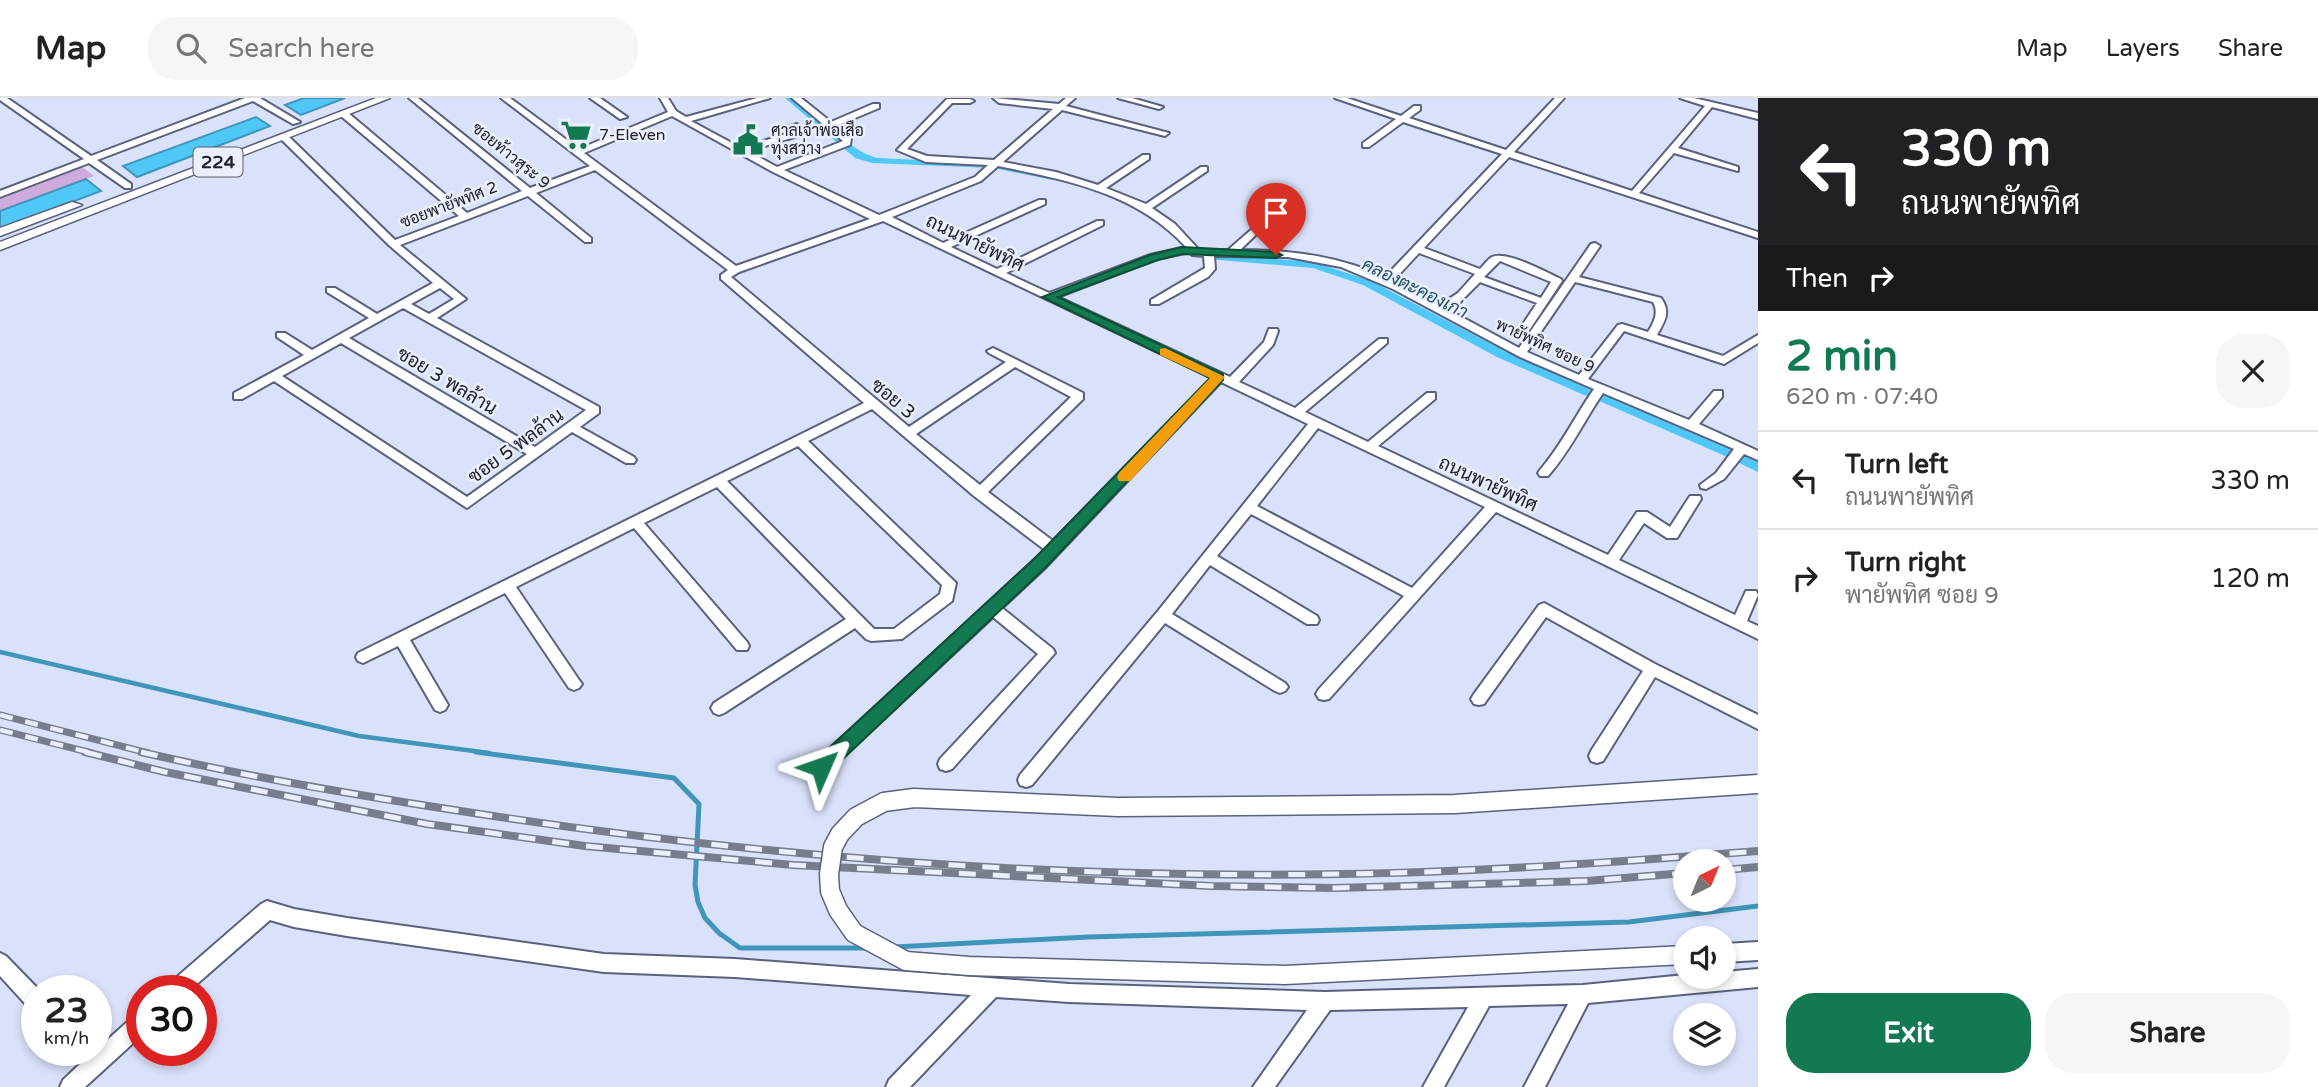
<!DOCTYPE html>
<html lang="en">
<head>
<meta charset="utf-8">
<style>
	body { margin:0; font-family:"Varela Round",Sarabun,sans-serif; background:#f6f6f6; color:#222; height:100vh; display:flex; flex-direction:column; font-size:26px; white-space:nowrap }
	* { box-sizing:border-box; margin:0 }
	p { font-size:23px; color:#767676 }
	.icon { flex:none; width:38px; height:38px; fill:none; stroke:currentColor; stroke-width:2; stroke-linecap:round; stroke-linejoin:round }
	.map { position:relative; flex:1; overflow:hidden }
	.panel { display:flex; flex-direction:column; background:#fff; width:560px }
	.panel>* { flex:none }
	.hud { background:#202124; color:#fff; overflow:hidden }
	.needle { width:46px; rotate:43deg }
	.controls { position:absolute; left:1673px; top:751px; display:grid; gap:14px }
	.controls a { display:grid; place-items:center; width:63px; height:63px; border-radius:50%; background:#fff; box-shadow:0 4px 10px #0003; font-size:35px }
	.speed { position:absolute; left:21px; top:877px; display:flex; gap:14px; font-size:35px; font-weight:700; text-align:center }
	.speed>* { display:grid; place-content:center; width:91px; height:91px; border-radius:50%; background:#fff; box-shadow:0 4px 10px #0003; line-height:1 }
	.speed small { font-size:18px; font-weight:400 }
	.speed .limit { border:10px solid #d22; background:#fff; color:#111 }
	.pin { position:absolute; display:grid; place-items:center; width:60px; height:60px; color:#fff; margin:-72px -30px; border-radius:50% 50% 50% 0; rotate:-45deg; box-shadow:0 0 7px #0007 }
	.pin .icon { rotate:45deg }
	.me { position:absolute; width:77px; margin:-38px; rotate:47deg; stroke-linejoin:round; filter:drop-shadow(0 0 5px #0008) }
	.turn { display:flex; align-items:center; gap:24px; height:147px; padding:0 28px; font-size:32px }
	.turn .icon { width:91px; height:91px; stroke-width:2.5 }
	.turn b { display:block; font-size:49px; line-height:60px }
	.then { display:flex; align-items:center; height:66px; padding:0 28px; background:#0003; gap:14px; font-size:26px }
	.round { display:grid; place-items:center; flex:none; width:74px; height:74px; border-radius:28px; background:#f6f6f6 }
	.summary { display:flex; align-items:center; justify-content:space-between; height:119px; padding:0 28px }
	h1 { font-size:42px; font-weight:700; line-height:52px; color:#137951 }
	.primary-button { display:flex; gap:14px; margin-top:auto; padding:14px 28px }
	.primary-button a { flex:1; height:80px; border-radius:28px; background:#137951; color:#fff; font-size:28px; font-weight:700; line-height:80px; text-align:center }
	.primary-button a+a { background:#f6f6f6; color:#222 }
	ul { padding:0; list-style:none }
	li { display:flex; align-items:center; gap:21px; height:98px; padding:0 28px; border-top:2px solid #e0e0e0 }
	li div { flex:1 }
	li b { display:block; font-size:26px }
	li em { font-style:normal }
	header { display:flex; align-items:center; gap:42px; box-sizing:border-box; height:98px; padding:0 35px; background:#fff; border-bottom:2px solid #e0e0e0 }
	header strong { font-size:33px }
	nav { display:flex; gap:38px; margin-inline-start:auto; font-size:24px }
	.search { width:490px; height:63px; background:#f6f6f6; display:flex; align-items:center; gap:18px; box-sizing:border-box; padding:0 24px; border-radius:28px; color:#767676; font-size:26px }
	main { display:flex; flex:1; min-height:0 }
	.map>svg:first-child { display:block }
	.green { fill:#cfaadc }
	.water { fill:#4fc8f8; stroke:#4096ba; stroke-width:2 }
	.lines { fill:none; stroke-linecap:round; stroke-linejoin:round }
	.stream-far1 { stroke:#4096ba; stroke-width:4.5 }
	.stream { stroke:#4096ba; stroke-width:5 }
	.canal { fill:#4fc8f8; fill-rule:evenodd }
	.minor-casing { stroke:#5a617c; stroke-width:4 }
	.major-casing { stroke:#5a617c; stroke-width:3 }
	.minor { fill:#fff; fill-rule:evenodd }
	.major { fill:#fff; fill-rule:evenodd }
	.rail-far1-casing { stroke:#787d8e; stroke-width:7 }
	.rail-casing { stroke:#787d8e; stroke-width:8 }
	.rail-far1 { stroke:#ebeffc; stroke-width:4.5; stroke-dasharray:13; stroke-linecap:butt }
	.rail { stroke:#ebeffc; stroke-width:5; stroke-dasharray:17; stroke-linecap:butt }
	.minor-bridge-casing { stroke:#5a617c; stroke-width:21; stroke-linecap:butt }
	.minor-bridge { stroke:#fff; stroke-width:18 }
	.route { fill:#137951; stroke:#0c4f35; stroke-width:2 }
	.slow { fill:#f59e0b }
	.labels { text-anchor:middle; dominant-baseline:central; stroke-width:5; stroke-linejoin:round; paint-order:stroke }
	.far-poi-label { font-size:16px; fill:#1d202b; stroke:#ebeffc; text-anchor:start }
	.far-street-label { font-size:16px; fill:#1d202b; stroke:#ebeffc }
	.shield { fill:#ebeffc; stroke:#5b5e6a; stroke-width:2 }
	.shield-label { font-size:18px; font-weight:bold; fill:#1d202b }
	.far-water-label { font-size:18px; font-style:italic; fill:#205165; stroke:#ebeffc }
	.street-label { font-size:19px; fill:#1d202b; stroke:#ebeffc }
</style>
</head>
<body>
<header>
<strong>Map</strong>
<div class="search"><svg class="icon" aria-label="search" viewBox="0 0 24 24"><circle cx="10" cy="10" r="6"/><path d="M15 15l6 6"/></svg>Search here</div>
<nav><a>Map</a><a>Layers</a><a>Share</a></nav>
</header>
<main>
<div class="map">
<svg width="1758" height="989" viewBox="0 0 1758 989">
	<rect width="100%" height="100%" fill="#dae1fa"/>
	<polygon class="green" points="81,68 94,78 0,113 0,97"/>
	<g class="water">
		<polygon points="304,0 345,0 301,17 285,7"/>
		<polygon points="256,19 270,28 137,79 123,68"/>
		<polygon points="86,81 101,93 0,131 0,113"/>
	</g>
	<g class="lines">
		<polyline class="stream-far1" points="0,554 359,638 489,655"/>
		<g class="stream">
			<polyline points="476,654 674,680 699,706 695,787 698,804 705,820 719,835 740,850 868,850"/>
			<polyline points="894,849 1088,839 1629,824 1758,808"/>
		</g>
		<g class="canal">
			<path d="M785,0H796C820,20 848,52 877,60L989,65L1053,76L1058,79L1053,82L993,70L872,65L855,60Z"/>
			<polygon points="1212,156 1314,164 1371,183 1505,253 1596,294 1589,298 1584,297 1497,259 1363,187 1313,170 1208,161 1206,159"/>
			<polygon points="1602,295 1735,352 1736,356 1745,357 1758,363 1758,374 1735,363 1734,359 1725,358 1597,302 1595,299"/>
		</g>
		<g class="minor-casing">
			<g id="minor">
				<polygon points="0,0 7,0 91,58 245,0 260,0 300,24 293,26 253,3 97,62 131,86 131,90 125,90 89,65 0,99 0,93 84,61 0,2"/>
				<path d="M409,0H418L530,90L590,68L501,0H510L579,51L668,14L660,0H668L676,13L686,19L757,0H770L691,23L741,50L792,34L794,33L790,28L797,26L803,33L798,38L748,53L777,69L843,43L792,0H801L831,24L873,6H879V10L836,28L851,40L850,47L784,72L879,117L975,79L988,67L926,64L897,52L947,1H970L974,3L970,5H952L907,51L927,58L994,62L1053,11L999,5L993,0L1059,6L1066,0H1075L1066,8L1169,35L1165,38L1062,12L1003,64L1056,74L1098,87L1143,57H1149V61L1106,90L1146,106L1201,69H1207V73L1152,110L1175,126L1199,152H1228L1267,118L1272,121L1270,123L1240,152C1291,152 1338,158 1385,179L1502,56L1403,24L1369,49H1363V45L1396,21L1335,0H1347L1401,18L1414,8H1420V12L1409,20L1506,52L1555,0H1564L1514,54L1632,93L1705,8L1680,0H1694L1758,15V21L1712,9L1678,50L1738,69V73L1674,55L1639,95L1758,134V140L1509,59L1424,150L1480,171C1484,167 1487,162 1492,159C1506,152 1546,174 1561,181L1562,183L1524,240H1516L1515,238L1537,205L1480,184L1465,199L1447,211L1519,250L1591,146L1595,145L1600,148L1579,179L1661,200C1671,214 1665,223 1657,237L1723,258L1758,237V245L1724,266L1624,233L1588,281L1689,322L1714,293H1722V299L1699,326L1758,353V362L1744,356L1724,381L1706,391L1701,390L1700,387L1716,375L1734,351L1603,295C1584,323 1570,353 1548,378H1540L1538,375L1540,372C1561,348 1575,318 1594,291L1520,259L1393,191L1341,169L1288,159L1214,158L1215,171L1208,179L1159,206H1151V202L1205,170L1204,158L1192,157L1190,154L1157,161L1058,199L1230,279L1264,244L1269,231H1277L1278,233L1273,247L1239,284L1295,310L1379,241H1387V245L1305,314L1368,344L1427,295H1435V301L1378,348L1608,457L1637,414H1647L1670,429L1690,398H1700L1701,401L1677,440H1667L1644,425L1619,462L1735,517L1746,493H1756L1758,497L1747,523L1758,528V541L1496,414L1329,601L1324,602L1319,601L1316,596L1319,591L1404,498L1251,416L1217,458L1317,518L1319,522L1317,526H1307L1210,467L1172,516L1285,585L1288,589L1285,593L1280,595L1275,593L1165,525L1032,687L1026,689L1020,687L1018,682L1020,677L1158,513L1308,326L1221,284L1046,469L1002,510L1053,551L1055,555L952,671L946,673L940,671L938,666L940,661L1038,556L993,519L827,674L821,676L815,674L813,669L815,664L1045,452L974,398L872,311L808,343L956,485L952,503L902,541L871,543L866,541L855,530L724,615L719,617L714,615L711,610L714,605L846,521L717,389L644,425L747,544L749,548L747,552H737L634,430L516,489L579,582L582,586L579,590L574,592L569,590L505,495L410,542L448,607L445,612L440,614L435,612L398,548L363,565L358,563L356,559L358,555L864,305L721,181V177L728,172L595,72L536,95L591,140V144H585L528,98L400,147L466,201L437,220L599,309V315L580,329L634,359L636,362L634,365H626L572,334L467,410L274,283L242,301H234V295L304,257L277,239V235H285L312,252L369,220L327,194V190H335L377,216L433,185L390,148L281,41V37H287L395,142L459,118L341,18V14H347L467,115L522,93ZM672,18L773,74L870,121L736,168L584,55ZM998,68C1067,82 1137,95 1186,149L1150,157L1049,195L1006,175L1103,127V123H1097L997,171L951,149L1045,106V102H1039L943,145L892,119L981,83ZM883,123L1212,280L1053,443L988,394L1083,301V295L993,250L987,253L989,255L1006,264L909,329L731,179L739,174ZM1419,155L1475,176L1458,195L1440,207L1393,183ZM1500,163L1551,184L1541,200L1484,179ZM1575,184L1653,204C1659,215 1654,224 1648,234L1622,226L1618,227L1579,277L1527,254ZM440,190L454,201L429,216L411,206ZM403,210L586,312L535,349L349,240ZM341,245L527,356L467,399L282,278ZM1015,269L1071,299L980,387L916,336ZM1318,330L1485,409L1412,490L1257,408ZM798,348L942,487L940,496L894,531H874L727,383Z"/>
				<polygon points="590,0 600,0 627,19 620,21"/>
				<polygon points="1118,0 1132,0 1163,9 1159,11"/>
				<polygon points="1544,505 1657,567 1758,617 1758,631 1655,579 1603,663 1597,665 1591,663 1589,658 1591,653 1643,573 1546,519 1484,606 1479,607 1474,606 1471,601 1474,596 1539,507"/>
				<polygon points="267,803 294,811 347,820 604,856 735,861 1069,886 1325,894 1583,887 1685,877 1724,878 1724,874 1758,871 1758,889 1588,905 1545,989 1524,989 1568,906 1489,908 1444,989 1423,989 1468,909 1330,912 1275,989 1253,989 1307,912 1069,904 996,899 910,989 886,989 889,982 971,897 735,879 604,874 347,838 294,829 270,822 190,892 168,892 170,885 261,806"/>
				<polygon points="1758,844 1758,862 1724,864 1724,846"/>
				<polygon points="0,855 6,858 39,892 37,892 37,913 30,911 0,878"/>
				<polygon points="142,915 142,937 85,989 60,989 63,982 80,966 70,952 95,953 135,917"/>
			</g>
		</g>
		<g class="major-casing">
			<g id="major">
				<polygon points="376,0 390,0 0,152 0,144"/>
				<polygon points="72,104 82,107 0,138 0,130"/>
			</g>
		</g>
		<use href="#minor" class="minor"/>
		<use href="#major" class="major"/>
		<g class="rail-far1-casing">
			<g id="rail-far1">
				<polyline points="0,617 148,655"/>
				<polyline points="0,632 92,655"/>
			</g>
		</g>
		<g class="rail-casing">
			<g id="rail">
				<polyline points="85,654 165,674 427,726 585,748 793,767 1211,788 1334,790 1587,783 1685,775"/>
				<path d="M141,654C244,678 349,696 454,712C747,758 1045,781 1342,776C1481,774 1619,764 1758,753"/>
				<polyline points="1724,772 1758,769"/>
			</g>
		</g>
		<use href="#rail-far1" class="rail-far1"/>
		<use href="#rail" class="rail"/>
		<g class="minor-bridge-casing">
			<polyline id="minor-bridge" points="1685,857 1285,877 969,868 906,863 854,835 838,812 830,793 829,776 833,749 840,736 856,719 884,704 914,700 1118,709 1455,706 1758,686"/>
		</g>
		<use href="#minor-bridge" class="minor-bridge"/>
	</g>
	<polygon class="route" points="1182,149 1276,154 1282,157 1276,160 1182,156 1158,162 1058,199 1223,276 1223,282 1046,469 828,675 821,677 815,675 812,669 815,663 1035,460 1210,280 1042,199 1150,157"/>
	<polygon class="slow" points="1165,250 1225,279 1130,383 1119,383 1117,379 1119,375 1210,280 1160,257 1160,251"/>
	<defs>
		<g id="supermarket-bare" transform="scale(2.415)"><path d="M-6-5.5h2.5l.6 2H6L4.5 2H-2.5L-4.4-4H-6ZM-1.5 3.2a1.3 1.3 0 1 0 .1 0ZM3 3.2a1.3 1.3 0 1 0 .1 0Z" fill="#137951" stroke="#ebeffc" stroke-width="2.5" paint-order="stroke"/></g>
		<g id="civic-bare" transform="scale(2.415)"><path d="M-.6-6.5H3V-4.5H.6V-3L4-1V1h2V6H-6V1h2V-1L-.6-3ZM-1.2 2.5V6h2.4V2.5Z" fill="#137951" stroke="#ebeffc" stroke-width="2.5" paint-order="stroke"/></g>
	</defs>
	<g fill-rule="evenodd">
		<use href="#supermarket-bare" x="576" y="37"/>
		<use href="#civic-bare" x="748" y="42"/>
	</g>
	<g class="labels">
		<g class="far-poi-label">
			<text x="771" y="33">ศาลเจ้าพ่อเสือ<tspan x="771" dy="18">ทุ่งสว่าง</tspan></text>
			<text x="599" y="37">7-Eleven</text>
		</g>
		<g class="far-street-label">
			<text transform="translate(511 58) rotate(39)">ซอยท้าวสุระ 9</text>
			<text transform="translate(449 107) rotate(-21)">ซอยพายัพทิศ 2</text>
			<text transform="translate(1545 248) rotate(25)">พายัพทิศ ซอย 9</text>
		</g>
		<rect class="shield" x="193.5" y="49.5" width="49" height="29" rx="5"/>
		<g class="shield-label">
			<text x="218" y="64">224</text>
		</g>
		<g class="far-water-label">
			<text transform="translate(1415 190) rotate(26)">คลองตะคองเก่า</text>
		</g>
		<g class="street-label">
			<text transform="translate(975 145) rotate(26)">ถนนพายัพทิศ</text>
			<text transform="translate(447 283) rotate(31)">ซอย 3 พลล้าน</text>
			<text transform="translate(893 301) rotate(40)">ซอย 3</text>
			<text transform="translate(516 348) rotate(-36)">ซอย 5 พลล้าน</text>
			<text transform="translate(1488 386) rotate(25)">ถนนพายัพทิศ</text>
		</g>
	</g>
</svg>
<div class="controls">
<a><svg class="needle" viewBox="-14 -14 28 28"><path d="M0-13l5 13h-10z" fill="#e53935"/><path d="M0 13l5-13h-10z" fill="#767676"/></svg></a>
<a><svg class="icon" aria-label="sound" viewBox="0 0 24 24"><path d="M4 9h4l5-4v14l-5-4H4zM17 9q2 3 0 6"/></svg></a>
<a><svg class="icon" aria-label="layers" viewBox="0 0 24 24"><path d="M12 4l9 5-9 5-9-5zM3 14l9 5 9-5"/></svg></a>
</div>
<div class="speed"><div>23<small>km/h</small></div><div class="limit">30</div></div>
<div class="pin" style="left:1276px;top:157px;background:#d93025"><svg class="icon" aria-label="arrive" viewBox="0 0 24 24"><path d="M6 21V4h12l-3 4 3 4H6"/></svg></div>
<svg class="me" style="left:821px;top:669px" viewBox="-20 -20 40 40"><path d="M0-17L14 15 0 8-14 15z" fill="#137951" stroke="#fff" stroke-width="4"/></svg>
</div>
<section class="panel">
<div class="hud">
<div class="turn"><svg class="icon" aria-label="left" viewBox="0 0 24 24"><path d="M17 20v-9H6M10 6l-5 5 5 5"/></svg><div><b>330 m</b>ถนนพายัพทิศ</div></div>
<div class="then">Then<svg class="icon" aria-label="right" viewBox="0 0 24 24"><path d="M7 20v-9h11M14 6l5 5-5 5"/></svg></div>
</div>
<div class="summary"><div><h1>2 min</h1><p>620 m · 07:40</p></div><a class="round"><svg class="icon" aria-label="close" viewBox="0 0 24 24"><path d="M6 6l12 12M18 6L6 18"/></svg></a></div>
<ul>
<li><svg class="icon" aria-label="left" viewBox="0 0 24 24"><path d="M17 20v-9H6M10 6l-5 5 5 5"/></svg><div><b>Turn left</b><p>ถนนพายัพทิศ</p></div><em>330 m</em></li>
<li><svg class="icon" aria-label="right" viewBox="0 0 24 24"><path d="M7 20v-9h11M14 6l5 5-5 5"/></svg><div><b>Turn right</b><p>พายัพทิศ ซอย 9</p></div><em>120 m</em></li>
</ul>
<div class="primary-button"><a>Exit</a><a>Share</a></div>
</section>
</main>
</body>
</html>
